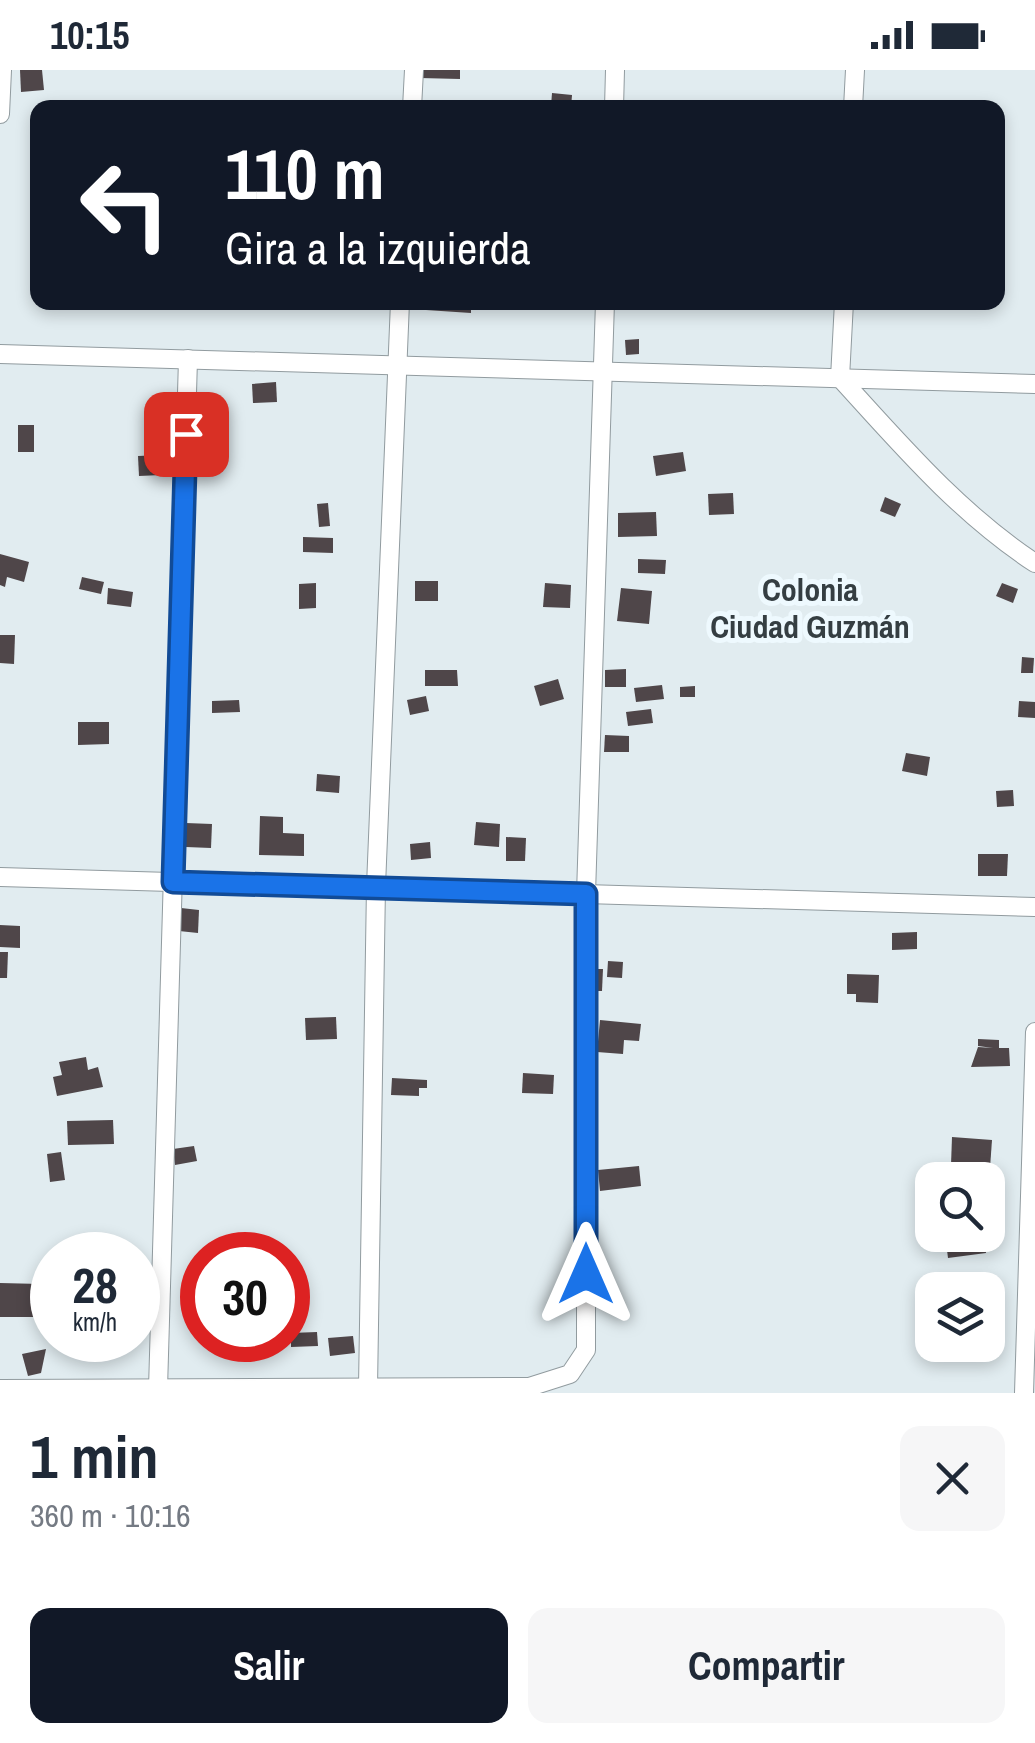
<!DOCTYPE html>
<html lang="es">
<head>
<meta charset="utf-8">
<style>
	body { margin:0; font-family:"Archivo Narrow",sans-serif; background:#f6f6f7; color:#1f2937; height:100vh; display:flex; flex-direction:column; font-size:38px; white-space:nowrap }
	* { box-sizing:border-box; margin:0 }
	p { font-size:32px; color:#747a83 }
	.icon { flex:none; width:55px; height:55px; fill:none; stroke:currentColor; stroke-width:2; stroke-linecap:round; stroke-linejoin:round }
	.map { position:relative; height:1323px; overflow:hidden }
	.side { display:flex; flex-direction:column; background:#fff; flex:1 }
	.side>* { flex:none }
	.banner { position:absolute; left:30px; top:30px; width:975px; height:210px; border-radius:20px; box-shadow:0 5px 15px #0003; background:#111827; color:#fff; overflow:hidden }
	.fabs { position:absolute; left:915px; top:1092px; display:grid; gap:20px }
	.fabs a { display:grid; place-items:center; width:90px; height:90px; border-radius:20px; background:#fff; box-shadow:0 5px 15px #0003; font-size:50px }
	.speed { position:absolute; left:30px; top:1162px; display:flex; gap:20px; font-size:50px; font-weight:700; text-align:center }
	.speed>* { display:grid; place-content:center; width:130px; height:130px; border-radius:50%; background:#fff; box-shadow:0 5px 15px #0003; line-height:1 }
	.speed small { font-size:25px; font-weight:400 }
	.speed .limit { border:15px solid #d22; background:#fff; color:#111 }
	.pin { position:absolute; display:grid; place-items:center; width:85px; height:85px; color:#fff; margin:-42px; border-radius:20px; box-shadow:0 5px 15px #0006 }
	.me { position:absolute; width:110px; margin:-55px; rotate:0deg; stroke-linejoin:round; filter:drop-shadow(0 0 8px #0008) }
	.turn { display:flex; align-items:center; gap:35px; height:210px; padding:0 30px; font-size:45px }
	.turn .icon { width:130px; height:130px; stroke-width:2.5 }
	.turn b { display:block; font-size:70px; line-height:85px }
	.round { display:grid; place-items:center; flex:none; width:105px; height:105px; border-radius:20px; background:#f6f6f7 }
	.overview { display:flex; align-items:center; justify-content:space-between; height:170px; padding:0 30px }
	h1 { font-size:60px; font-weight:800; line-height:75px }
	.action { display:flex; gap:20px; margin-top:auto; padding:20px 30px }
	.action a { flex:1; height:115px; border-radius:20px; background:#111827; color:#fff; font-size:40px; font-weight:800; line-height:115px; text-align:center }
	.action a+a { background:#f6f6f7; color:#1f2937 }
	.status { display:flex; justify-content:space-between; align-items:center; height:70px; padding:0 50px; background:#fff; direction:ltr }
	.status svg { height:28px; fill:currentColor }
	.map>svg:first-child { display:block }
	.building { fill:#4f4649 }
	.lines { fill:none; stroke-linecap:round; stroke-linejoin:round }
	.minor-casing { stroke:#919b9f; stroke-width:20 }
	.minor { stroke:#fff; stroke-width:18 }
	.route-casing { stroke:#114b97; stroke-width:25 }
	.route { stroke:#1a73e8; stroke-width:18 }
	.labels { text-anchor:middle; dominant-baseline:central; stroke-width:10; stroke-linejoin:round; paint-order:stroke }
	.neighbourhood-label { font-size:32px; font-weight:bold; fill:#353e42; stroke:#eef9fe }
</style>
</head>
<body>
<div class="status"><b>10:15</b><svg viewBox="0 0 49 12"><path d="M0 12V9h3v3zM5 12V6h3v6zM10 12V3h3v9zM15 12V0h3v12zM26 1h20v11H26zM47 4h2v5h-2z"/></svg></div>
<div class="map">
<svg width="1035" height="1323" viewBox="0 0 1035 1323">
	<rect width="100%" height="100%" fill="#e1ecf0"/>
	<g class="building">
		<polygon points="20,0 42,0 44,20 21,22"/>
		<polygon points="420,0 460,0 460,9 420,8"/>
		<polygon points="552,23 572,25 571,38 551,36"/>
		<polygon points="426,232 471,232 471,243 426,240"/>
		<polygon points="639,269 639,284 626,285 625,270"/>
		<polygon points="276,312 277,332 253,333 252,314"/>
		<rect x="18" y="355" width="16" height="27"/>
		<polygon points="683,382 686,401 656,406 653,386"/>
		<polygon points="224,384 224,399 203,399 203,385"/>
		<polygon points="161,385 161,405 139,406 138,386"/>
		<polygon points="733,423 734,444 709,445 708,424"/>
		<polygon points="885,427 901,434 895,447 880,441"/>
		<polygon points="328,433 330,456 319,457 317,434"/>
		<polygon points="656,442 657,466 618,467 618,443"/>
		<polygon points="303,467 333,468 333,483 303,482"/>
		<polygon points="0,484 29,492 24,512 7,507 5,517 0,515"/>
		<polygon points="638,489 666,490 665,504 638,503"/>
		<polygon points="82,507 104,512 101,524 79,519"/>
		<rect x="415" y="511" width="23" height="20"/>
		<polygon points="316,513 316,538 299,539 299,514"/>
		<polygon points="545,513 571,515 570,538 543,537"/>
		<polygon points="1002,513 1018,519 1013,533 996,526"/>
		<polygon points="108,518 133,522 131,537 107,534"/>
		<polygon points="621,518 652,521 649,554 617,551"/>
		<polygon points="0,565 15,565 14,594 0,593"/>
		<polygon points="1022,587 1034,588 1033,603 1021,603"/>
		<polygon points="626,599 626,617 605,617 605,600"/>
		<polygon points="425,600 457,600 458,616 425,616"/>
		<polygon points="558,609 564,629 540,636 534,616"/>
		<polygon points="662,615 664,629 636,632 634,618"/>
		<polygon points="695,616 695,627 680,627 680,617"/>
		<polygon points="426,626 429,641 410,645 407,630"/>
		<polygon points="239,630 240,642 212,643 212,631"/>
		<polygon points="1019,631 1035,632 1035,648 1018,647"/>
		<polygon points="651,639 653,653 628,656 626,642"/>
		<polygon points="78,652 109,652 109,674 78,675"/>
		<polygon points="605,665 629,666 629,682 604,682"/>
		<polygon points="906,683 930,687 927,706 902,701"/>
		<polygon points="317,704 340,706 339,723 316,721"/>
		<polygon points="1013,720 1014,736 997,737 996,721"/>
		<polygon points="260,746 283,747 283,763 304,764 304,786 259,785"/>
		<polygon points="476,752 500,754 499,777 474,775"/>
		<polygon points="186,753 212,754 211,778 186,777"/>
		<polygon points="506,767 526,768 525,791 506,791"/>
		<polygon points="430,772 431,788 411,790 410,774"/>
		<polygon points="978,784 1008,784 1007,806 978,806"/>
		<polygon points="181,838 199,840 198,863 179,861"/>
		<polygon points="0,855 20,856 20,878 0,877"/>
		<polygon points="917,862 917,879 892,880 892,863"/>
		<polygon points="0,882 8,882 7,908 0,908"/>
		<polygon points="608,891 623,892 622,908 607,907"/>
		<polygon points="590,899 603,899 602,921 590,921"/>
		<polygon points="847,904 879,905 878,933 856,932 856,924 847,924"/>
		<polygon points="336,947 337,969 306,970 305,948"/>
		<polygon points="600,950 641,954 639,971 624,970 623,984 597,982"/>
		<polygon points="978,969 999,970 999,978 1009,978 1010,996 971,997 978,977 993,978 978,976"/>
		<polygon points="86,987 88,1000 98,997 103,1017 57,1026 53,1007 62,1005 59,992"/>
		<polygon points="523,1003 554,1005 553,1024 522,1023"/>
		<polygon points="392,1008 427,1010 427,1018 419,1018 419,1026 391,1025"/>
		<polygon points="113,1050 114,1074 68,1075 67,1051"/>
		<polygon points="952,1067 992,1070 990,1098 951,1095"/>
		<polygon points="194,1076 197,1091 175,1095 173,1079"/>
		<polygon points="61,1082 65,1110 50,1112 47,1084"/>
		<polygon points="639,1096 641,1116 600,1121 598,1100"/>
		<polygon points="945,1165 984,1165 986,1183 948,1188"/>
		<polygon points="118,1167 119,1179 104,1180 103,1168"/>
		<polygon points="0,1213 41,1214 40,1247 0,1247"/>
		<polygon points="317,1262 318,1276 291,1277 291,1263"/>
		<polygon points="988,1264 993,1264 993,1285 968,1284 968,1275 988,1275"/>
		<polygon points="353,1266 355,1283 330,1286 328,1268"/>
		<polygon points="46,1279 41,1303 28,1306 22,1284"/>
	</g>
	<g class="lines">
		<g class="minor-casing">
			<g id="minor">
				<polyline points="412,38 414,0"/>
				<polyline points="614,38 615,0"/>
				<polyline points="853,38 855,0"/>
				<polyline points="0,44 2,0"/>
				<path d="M844,232L840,308C901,375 959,443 1035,493"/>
				<polyline points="0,284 1035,314"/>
				<polyline points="0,807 1035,837"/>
				<polyline points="368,1318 376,816 400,232"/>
				<polyline points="0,1319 529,1317 570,1304 586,1280 586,824 605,232"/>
				<polyline points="158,1319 188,289"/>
				<polyline points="1024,1323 1035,962"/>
			</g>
		</g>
		<use href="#minor" class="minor"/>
	</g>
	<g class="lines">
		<g class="route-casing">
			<polyline id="route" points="186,364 173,812 586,824 586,1204"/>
		</g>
		<use href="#route" class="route"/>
	</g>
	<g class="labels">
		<g class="neighbourhood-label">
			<text x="810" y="519">Colonia<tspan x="810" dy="37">Ciudad Guzmán</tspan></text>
		</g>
	</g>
</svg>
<div class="fabs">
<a><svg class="icon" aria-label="search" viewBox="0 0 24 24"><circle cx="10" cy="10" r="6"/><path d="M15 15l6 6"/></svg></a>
<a><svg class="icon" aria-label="layers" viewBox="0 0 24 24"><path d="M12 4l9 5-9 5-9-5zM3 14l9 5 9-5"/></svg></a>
</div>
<div class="speed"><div>28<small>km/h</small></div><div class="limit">30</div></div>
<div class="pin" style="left:186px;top:364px;background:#d93025"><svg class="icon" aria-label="arrive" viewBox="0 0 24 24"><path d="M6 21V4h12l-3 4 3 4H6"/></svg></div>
<svg class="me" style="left:586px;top:1204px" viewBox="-20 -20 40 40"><path d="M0-17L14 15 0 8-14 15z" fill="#1a73e8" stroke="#fff" stroke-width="4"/></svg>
<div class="banner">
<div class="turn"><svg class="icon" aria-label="left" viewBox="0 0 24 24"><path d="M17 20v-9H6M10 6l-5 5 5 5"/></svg><div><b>110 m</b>Gira a la izquierda</div></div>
</div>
</div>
<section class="side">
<div class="overview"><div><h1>1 min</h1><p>360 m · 10:16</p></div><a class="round"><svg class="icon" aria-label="close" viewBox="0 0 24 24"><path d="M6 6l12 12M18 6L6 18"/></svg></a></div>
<div class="action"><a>Salir</a><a>Compartir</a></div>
</section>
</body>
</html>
